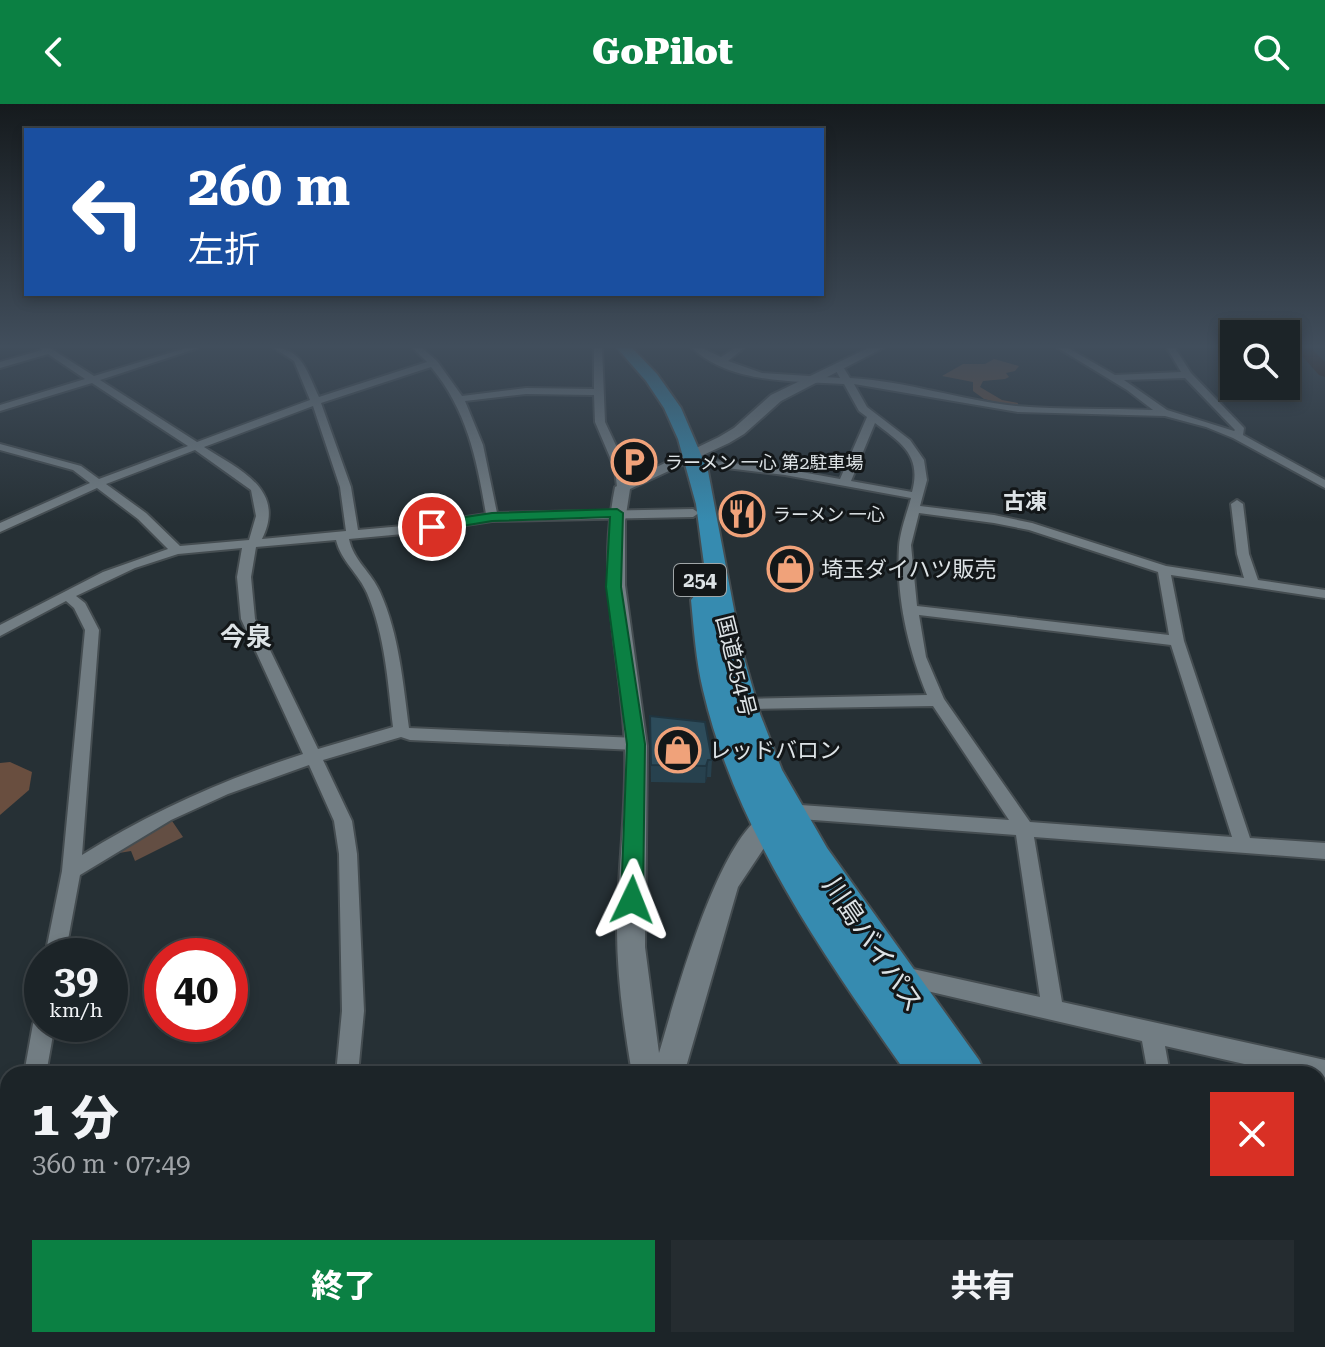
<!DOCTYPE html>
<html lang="ja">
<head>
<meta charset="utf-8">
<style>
	body { margin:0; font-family:"Roboto Serif","Noto Sans JP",serif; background:#252c30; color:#f1f3f6; height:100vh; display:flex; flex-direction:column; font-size:30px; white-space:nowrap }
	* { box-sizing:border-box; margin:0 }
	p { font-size:26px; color:#a0a4a8 }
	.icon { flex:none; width:44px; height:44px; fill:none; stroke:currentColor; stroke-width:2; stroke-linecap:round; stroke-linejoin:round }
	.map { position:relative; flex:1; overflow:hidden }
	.side { position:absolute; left:0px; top:962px; width:1326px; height:282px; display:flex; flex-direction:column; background:#1c2428; border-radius:24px 24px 0 0; box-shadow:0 4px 12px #0003,0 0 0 2px #3a4145 }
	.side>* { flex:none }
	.guide { position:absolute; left:24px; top:24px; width:800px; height:168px; border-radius:0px; box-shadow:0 4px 12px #0003,0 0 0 2px #3a4145; background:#1a4fa0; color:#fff; overflow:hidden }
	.tools { position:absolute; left:1220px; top:216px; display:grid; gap:16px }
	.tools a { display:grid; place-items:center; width:80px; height:80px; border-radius:0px; background:#1c2428; box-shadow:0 4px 12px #0003,0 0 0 2px #3a4145; font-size:40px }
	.speed { position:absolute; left:24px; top:834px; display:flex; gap:16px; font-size:40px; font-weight:700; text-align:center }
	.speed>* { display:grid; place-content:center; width:104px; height:104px; border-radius:50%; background:#1c2428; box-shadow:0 4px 12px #0003,0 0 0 2px #3a4145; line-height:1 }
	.speed small { font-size:20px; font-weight:400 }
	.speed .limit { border:12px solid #d22; background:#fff; color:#111 }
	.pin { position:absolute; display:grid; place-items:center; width:68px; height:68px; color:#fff; margin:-34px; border:4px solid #fff; border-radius:50%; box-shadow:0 2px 8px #0007 }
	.me { position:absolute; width:88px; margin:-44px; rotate:2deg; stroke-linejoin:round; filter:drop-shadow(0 0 6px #0008) }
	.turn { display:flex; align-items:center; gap:28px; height:168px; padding:0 32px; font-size:36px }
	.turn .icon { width:104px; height:104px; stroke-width:2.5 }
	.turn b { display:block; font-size:56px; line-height:68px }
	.round { display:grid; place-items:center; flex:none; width:84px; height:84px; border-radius:0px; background:#252c30 }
	.summary { display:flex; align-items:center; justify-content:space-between; height:136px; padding:0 32px }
	h1 { font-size:48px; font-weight:800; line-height:60px }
	.cta { display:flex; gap:16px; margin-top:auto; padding:16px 32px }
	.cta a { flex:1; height:92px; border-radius:0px; background:#0b8043; color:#fff; font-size:32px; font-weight:800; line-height:92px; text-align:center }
	.cta a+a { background:#252c30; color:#f1f3f6 }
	header { display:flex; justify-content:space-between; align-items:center; height:104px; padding:0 32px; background:#0b8043; color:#fff; font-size:36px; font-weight:800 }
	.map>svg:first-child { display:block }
	.green { fill:#634e43 }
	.forest { fill:#694e3f }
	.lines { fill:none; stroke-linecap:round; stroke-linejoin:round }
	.river { fill:#2c1508; fill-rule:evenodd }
	.street-casing { stroke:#454d51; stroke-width:4 }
	.secondary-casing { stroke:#454d51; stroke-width:4 }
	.highway-casing { stroke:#454d51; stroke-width:4 }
	.street { fill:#727d83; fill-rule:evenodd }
	.secondary { fill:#727d83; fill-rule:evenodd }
	.highway { fill:#368bb0; fill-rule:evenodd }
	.wall { fill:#27414e }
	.shaded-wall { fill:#203540 }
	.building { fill:#2d4c5b; stroke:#203540; stroke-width:2 }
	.route { fill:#0b8043; stroke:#07532c; stroke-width:2 }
	.labels { text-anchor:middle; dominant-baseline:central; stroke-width:6; stroke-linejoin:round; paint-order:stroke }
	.far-poi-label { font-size:18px; fill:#dde3e6; stroke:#131719; text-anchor:start }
	.shield { fill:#131719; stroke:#a0a6a8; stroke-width:2 }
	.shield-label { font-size:20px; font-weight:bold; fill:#dde3e6 }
	.far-quarter-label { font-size:22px; font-weight:bold; fill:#dde3e6; stroke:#131719 }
	.poi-label { font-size:22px; fill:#dde3e6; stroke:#131719; text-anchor:start }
	.street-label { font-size:22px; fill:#dde3e6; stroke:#131719 }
	.quarter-label { font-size:26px; font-weight:bold; fill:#dde3e6; stroke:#131719 }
	.near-street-label { font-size:26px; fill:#dde3e6; stroke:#131719 }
</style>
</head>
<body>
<header><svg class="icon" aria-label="back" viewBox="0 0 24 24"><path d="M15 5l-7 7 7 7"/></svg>GoPilot<svg class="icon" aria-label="search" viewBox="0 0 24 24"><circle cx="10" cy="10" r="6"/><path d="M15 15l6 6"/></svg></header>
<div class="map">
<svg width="1325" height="1243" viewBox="0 0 1325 1243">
	<rect width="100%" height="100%" fill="#263035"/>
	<polygon class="green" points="170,714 183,733 135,757 131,747 107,751"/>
	<g class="forest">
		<polygon points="994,255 1019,262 1015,267 1006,269 1009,273 1005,275 983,277 980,283 1002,296 1018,299 1017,303 984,295 973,287 973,278 942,272 963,260 985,260"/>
		<polygon points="10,658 32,668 29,686 0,711 0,659"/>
	</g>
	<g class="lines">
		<polygon class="river" points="1295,244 1311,244 1325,258 1325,273 1319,271"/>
		<g class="street-casing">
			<g id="street">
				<path d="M41,244H50L94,272L186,244H198L100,276L197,338L310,296L294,257L274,244C303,244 308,271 319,293L427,258L413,244H422L437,257L462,292L526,284L594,285V244H602L605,318L627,365L629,383L623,386L617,383L615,365L595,318L594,291L526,290L465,297L483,341L497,409L693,405L699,409L693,413L492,417L414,429L349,435C353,456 372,469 380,488C399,530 403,579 409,624L636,634L642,636L644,640L642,644L636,646L410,636L401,633L323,656L352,717L357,750L364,907L358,970H336L342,907L339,750L334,717L309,661L228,690L171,716L80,771L65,852H45L62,767L85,526L74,504L66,497L0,532V521L103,468L168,445L138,415L97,384L0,428V419L90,379L73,366L0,346V340L81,362L99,375L188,342L92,279L0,307V301L85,275L48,250L0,264V258L42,246ZM431,263C467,306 477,356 486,410L414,421L358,426L351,383L321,299ZM313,302L340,383L346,427L262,435C287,385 238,365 204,343ZM195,346L251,386L256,412L249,436L180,442L146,409L106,380ZM336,436C341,457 359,470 367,489C385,531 388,579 393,623L318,645L255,515L251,473L256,443ZM242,444L237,473L241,515L303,650C225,675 152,707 82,751L99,526L85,499L76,492L135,464L178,450Z"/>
				<path d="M692,244H702L721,253L735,244H744L728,257L762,269L840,274L834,263L839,260L842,261L850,274C906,277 960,296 1016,302C1061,306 1108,304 1153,306L1127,286L1058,244H1068L1115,271L1181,268L1167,244H1175L1191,269L1244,324L1243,331L1325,376V384L1233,334L1206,323L1165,312L1018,308L854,280L867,303L910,336L924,356L927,376L920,402L994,411L1032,419L1166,462L1244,474L1237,450L1231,400L1237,396L1243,400L1249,450L1258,476L1325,486V494L1171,471L1184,537L1250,734L1325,739V755L1034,733L1062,898L1325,956V978L1318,977V970H1289L1165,942L1170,970H1148L1142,937L897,880L894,873L897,866L904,863L1040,893L1016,731L787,714L781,712L778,707L781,702L787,700L1009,716L933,602L743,605L735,600L743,595L927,591C908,545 896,493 899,443C900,427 907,409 911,394L785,371L693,360L691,358L697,355L785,365L840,375L867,313L859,307L844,280C794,277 731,280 692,244ZM1185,274L1235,326L1234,327L1167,306L1124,276ZM875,319C901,339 922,351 912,388L851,377ZM919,409L994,419L1029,426L1158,468L1169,531L917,502L911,441ZM919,511L1171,541L1232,733L1030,718L944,595L926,553Z"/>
				<polygon points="42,910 42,920 55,920 46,970 24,970 33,920 36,913"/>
				<polygon points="8,1087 8,1140 0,1143 0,1091"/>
				<polygon points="1318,1215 1325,1217 1325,1243 1318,1243 1307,1236 1318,1236"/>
				<rect x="303" y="1236" width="28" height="7"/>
			</g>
		</g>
		<g class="secondary-casing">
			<g id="secondary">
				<path d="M868,244H883L781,297L744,330L729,339L630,385L625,417V481L647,642L645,843L659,949C672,908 727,688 786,707L789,714L764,744L738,783L684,970H632C624,922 617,874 617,825C618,764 627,704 625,643C621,549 596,479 615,383L719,333L734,324L771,291Z"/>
				<polygon points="573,1236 611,1236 609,1243 571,1243"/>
				<polygon points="712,1236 750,1236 752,1243 714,1243"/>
			</g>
		</g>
		<g class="highway-casing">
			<g id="highway">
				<path d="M617,244H632L657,270L681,304L708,367L741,543L760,610L782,666L827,744L979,956L985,970H907C825,853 736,728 703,586C696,557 694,526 691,496L695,491L708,490L696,400L678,335L664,304L646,277Z"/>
				<polygon points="1139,1236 1236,1236 1239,1243 1142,1243"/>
			</g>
		</g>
		<use href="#street" class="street"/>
		<use href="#secondary" class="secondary"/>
		<use href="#highway" class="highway"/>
	</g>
	<polygon class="wall" points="650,612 712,656 711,673 707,673 705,679 651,678"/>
	<g class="shaded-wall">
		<polygon points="708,656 707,673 705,679 706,662"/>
		<polygon points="465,1236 473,1236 472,1243 463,1243"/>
	</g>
	<g class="building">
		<polygon points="650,612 705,618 712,656 708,656 706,662 651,661"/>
		<polygon points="421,1236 465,1236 463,1243 419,1243"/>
	</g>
	<linearGradient id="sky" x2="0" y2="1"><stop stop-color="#151a1d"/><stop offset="0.58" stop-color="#414e5c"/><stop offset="1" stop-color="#414e5c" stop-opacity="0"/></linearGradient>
	<rect width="1325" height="418" fill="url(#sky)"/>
	<polygon class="route" points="617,405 623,409 621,483 645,640 643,796 640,803 632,806 624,803 621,796 627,640 606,483 610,413 492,417 432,427 425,423 432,418 492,409"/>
	<defs>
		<g id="parking-ring" transform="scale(2.3)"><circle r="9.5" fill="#131719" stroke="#f0a27a" stroke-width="1.5"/><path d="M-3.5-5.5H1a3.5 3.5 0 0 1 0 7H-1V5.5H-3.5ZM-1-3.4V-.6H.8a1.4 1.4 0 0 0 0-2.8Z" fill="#f0a27a"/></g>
		<g id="restaurant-ring" transform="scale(2.3)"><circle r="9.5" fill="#131719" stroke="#f0a27a" stroke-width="1.5"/><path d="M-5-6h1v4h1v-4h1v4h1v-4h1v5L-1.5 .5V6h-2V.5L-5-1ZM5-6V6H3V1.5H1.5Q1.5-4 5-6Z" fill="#f0a27a"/></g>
		<g id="shop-ring" transform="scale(2.3)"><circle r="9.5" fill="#131719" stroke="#f0a27a" stroke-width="1.5"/><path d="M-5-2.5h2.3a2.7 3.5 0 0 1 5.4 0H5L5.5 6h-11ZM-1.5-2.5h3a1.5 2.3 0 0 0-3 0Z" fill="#f0a27a"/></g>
	</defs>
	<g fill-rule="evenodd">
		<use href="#parking-ring" x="634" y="358"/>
		<use href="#restaurant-ring" x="742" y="410"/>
		<use href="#shop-ring" x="790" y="465"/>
		<use href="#shop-ring" x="678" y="646"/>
	</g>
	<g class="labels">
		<g class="far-poi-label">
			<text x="665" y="358">ラーメン 一心 第2駐車場</text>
			<text x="773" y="410">ラーメン 一心</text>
		</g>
		<rect class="shield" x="674" y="460" width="52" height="32" rx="6"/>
		<g class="shield-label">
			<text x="700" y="476">254</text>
		</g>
		<g class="far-quarter-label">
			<text x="1025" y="397">古凍</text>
		</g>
		<g class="poi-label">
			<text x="821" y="465">埼玉ダイハツ販売</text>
			<text x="709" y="646">レッドバロン</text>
		</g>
		<g class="street-label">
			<text transform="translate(736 562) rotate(76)">国道254号</text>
		</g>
		<g class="quarter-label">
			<text x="246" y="533">今泉</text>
		</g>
		<g class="near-street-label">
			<text transform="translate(873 840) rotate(56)">川島バイパス</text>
		</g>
	</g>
</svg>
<div class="tools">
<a><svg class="icon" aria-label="search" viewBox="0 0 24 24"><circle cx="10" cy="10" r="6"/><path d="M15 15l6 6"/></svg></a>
</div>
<div class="speed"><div>39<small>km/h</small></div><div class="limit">40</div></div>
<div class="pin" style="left:432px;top:423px;background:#d93025"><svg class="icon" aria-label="arrive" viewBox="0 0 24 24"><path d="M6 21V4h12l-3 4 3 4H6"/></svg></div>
<svg class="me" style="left:632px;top:796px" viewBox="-20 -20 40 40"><path d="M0-17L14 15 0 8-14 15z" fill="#0b8043" stroke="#fff" stroke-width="4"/></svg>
<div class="guide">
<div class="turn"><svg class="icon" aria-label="left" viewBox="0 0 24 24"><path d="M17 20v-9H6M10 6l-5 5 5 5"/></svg><div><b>260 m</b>左折</div></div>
</div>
<section class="side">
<div class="summary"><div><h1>1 分</h1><p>360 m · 07:49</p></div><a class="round" style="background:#d93025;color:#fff"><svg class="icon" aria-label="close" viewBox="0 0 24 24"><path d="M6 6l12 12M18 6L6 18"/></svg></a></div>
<div class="cta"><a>終了</a><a>共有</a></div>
</section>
</div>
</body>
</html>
